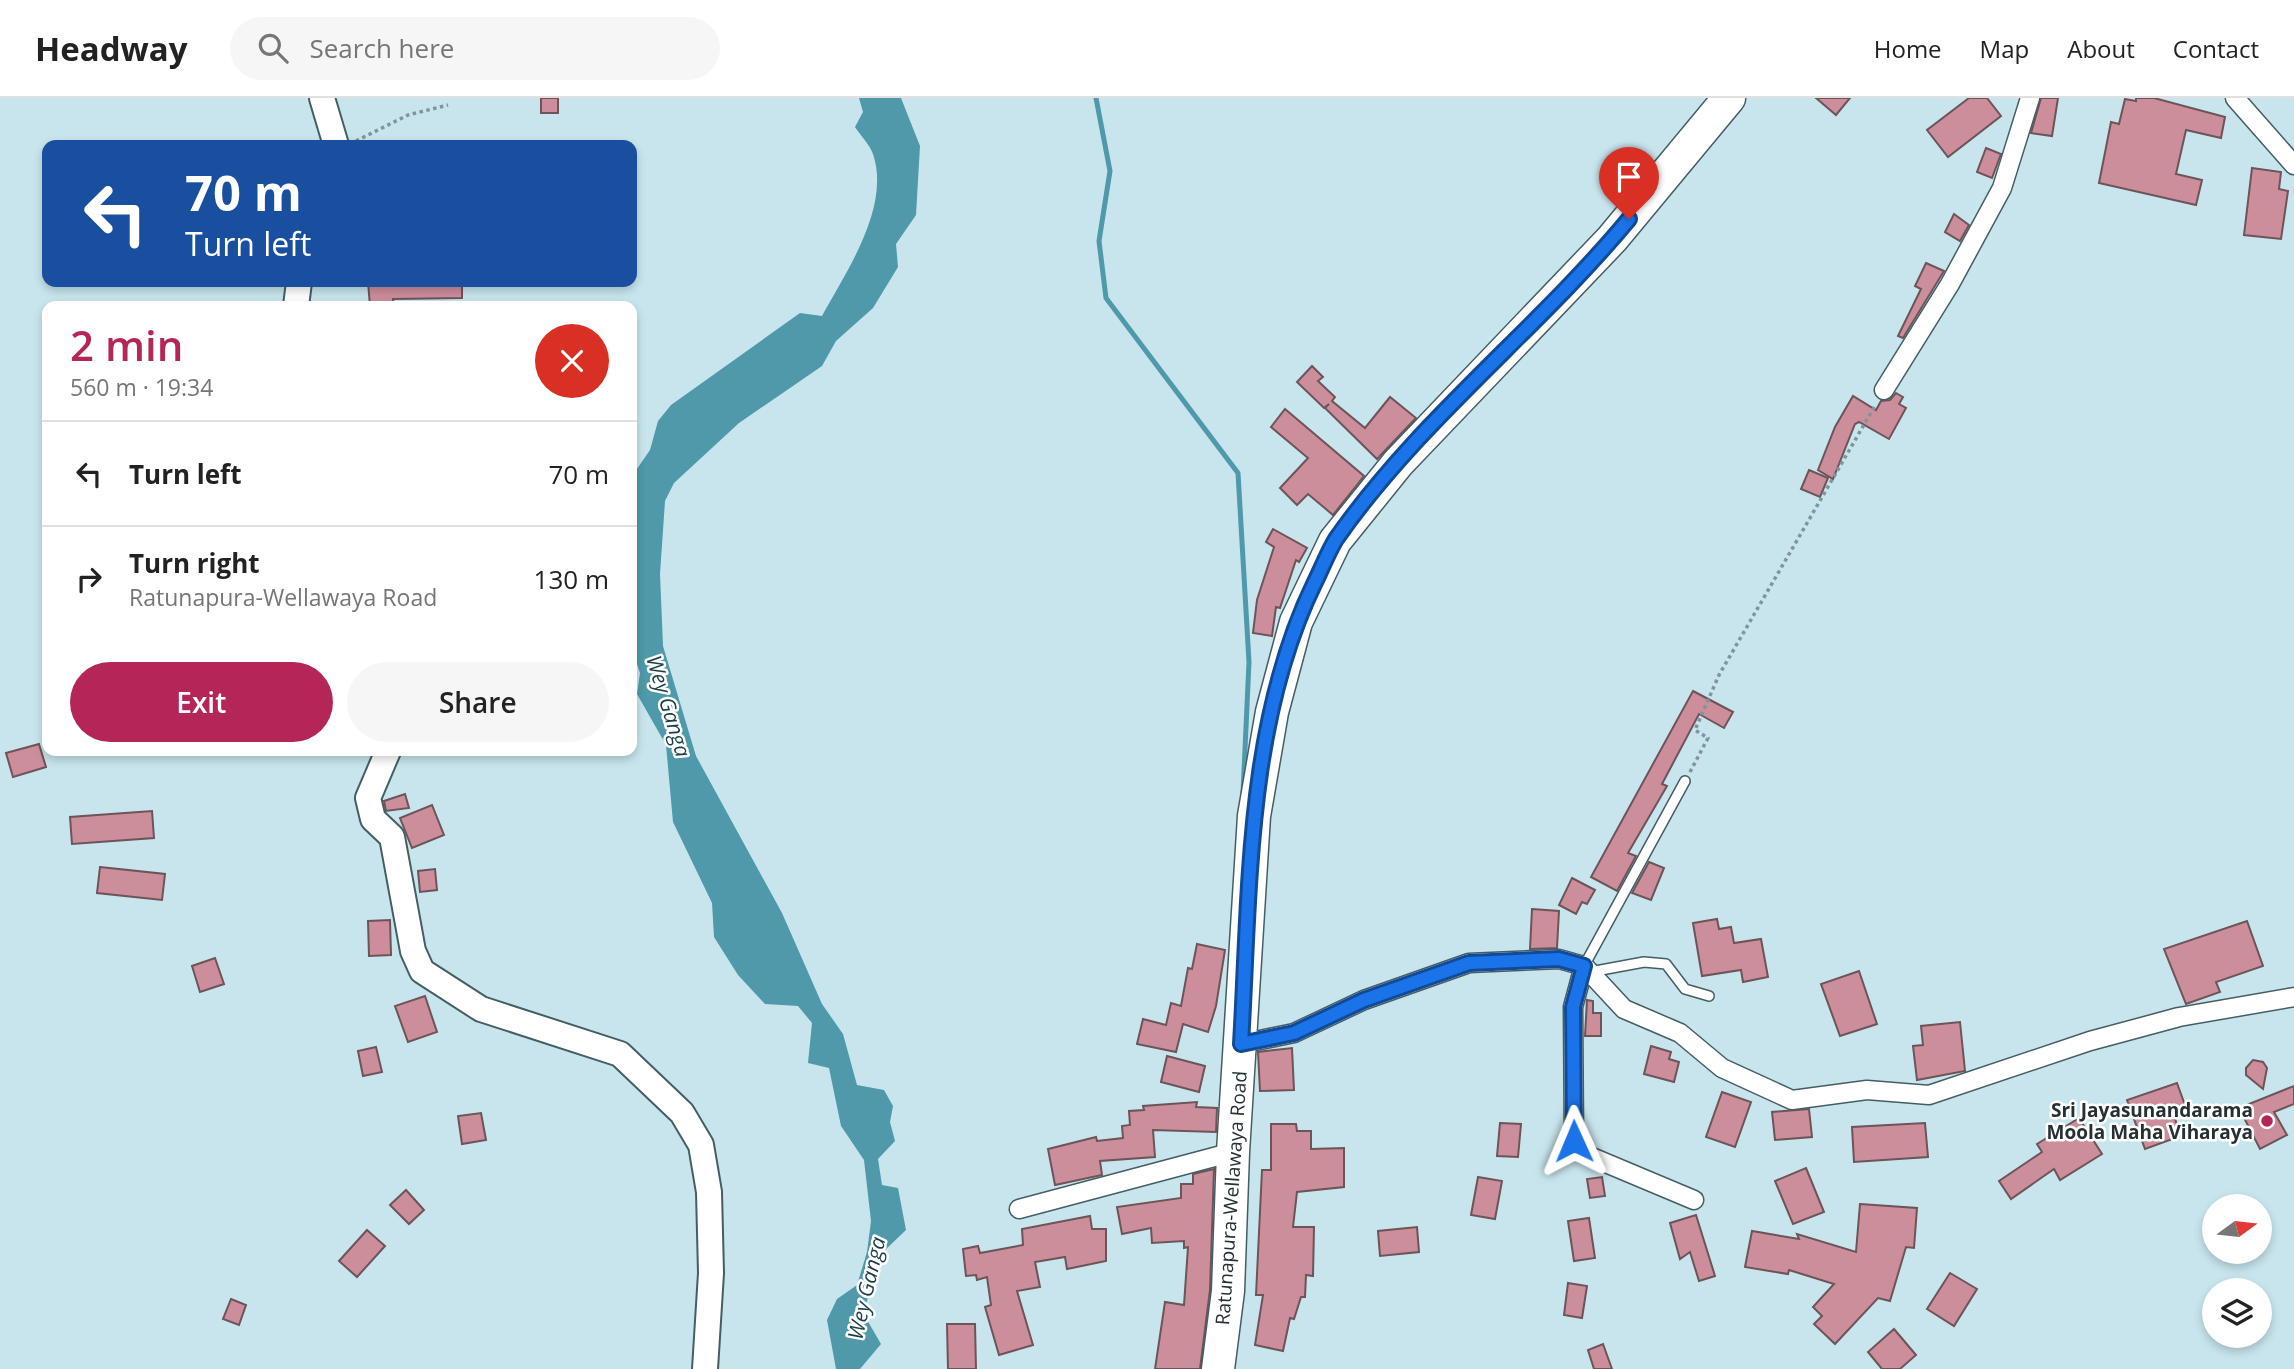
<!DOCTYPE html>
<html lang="en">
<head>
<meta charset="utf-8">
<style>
	body { margin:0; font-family:"Open Sans",sans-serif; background:#f6f6f6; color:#222; height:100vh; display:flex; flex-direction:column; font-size:26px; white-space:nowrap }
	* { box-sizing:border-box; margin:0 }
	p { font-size:23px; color:#767676 }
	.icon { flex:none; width:38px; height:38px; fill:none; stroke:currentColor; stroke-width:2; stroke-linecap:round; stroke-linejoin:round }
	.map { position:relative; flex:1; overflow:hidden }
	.panel { position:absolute; left:42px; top:203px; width:595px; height:455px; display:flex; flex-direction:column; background:#fff; border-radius:14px; box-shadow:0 4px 10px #0003 }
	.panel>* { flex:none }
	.guide { position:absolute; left:42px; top:42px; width:595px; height:147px; border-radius:14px; box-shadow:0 4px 10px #0003; background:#1a4fa0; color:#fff; overflow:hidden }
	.needle { width:46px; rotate:75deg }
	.controls { position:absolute; left:2202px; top:1096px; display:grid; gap:14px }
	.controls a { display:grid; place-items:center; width:70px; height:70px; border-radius:50%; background:#fff; box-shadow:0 4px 10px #0003; font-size:35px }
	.pin { position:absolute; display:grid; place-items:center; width:60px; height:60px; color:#fff; margin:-72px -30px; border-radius:50% 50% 50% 0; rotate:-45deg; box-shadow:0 0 7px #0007 }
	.pin .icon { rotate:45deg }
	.me { position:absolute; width:77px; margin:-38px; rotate:359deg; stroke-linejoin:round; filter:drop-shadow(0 0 5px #0008) }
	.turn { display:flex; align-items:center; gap:24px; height:147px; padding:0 28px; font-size:32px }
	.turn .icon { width:91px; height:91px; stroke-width:2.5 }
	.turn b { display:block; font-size:49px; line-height:60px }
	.round { display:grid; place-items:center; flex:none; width:74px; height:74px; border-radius:37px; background:#f6f6f6 }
	.overview { display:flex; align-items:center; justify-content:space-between; height:119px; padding:0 28px }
	h1 { font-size:42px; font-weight:600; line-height:52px; color:#b42558 }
	.cta { display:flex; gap:14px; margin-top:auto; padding:14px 28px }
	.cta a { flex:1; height:80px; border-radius:42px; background:#b42558; color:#fff; font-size:28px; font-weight:600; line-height:80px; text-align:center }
	.cta a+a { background:#f6f6f6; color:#222 }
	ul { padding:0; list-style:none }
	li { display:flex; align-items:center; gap:21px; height:105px; padding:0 28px; border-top:2px solid #e0e0e0 }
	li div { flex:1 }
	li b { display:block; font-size:26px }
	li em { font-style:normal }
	header { display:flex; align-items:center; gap:42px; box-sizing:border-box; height:98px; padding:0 35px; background:#fff; border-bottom:2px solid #e0e0e0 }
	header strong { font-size:33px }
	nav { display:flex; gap:38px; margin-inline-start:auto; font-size:24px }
	.search { width:490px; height:63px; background:#f6f6f6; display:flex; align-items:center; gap:18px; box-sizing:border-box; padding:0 24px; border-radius:38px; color:#767676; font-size:26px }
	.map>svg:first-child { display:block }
	.water { fill:#4f99aa }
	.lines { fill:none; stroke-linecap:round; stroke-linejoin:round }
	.stream { stroke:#4f99aa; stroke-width:5 }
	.building { fill:#cd8e9b; stroke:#6c5458; stroke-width:2 }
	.lane-casing { stroke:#445e64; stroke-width:12 }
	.street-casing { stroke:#445e64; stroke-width:21 }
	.secondary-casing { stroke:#445e64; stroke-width:28 }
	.highway-casing { stroke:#445e64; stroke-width:35 }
	.path { stroke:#80959b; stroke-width:3.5; stroke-dasharray:3.5 3.5; stroke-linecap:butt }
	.lane { stroke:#fff; stroke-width:9 }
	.street { stroke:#fff; stroke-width:18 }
	.secondary { stroke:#fff; stroke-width:24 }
	.highway { stroke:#fff; stroke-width:32 }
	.route-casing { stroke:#114b97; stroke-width:18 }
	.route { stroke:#1a73e8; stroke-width:12 }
	.poi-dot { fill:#b42558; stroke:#fff; stroke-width:2.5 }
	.labels { text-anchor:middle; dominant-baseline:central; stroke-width:5; stroke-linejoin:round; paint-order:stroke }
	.poi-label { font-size:19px; font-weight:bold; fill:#253033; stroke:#fff; text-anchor:end }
	.street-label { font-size:19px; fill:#253033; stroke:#fff }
	.water-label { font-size:21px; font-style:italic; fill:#1b3e47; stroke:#fff }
</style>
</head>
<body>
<header>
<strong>Headway</strong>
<div class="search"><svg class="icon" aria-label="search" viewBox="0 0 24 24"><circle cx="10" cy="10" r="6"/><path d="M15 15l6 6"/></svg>Search here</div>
<nav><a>Home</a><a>Map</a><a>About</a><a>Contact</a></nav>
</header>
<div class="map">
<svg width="2294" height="1271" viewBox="0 0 2294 1271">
	<rect width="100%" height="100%" fill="#c8e5ed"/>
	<path class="water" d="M859,0H901L920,48L916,117L896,146L898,169L873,210L836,243L822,268L739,325L674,385L665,403L660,476L663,548L696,658L782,815L822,906L843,936L857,987L884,992L893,1008L890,1024L895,1043L878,1061L882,1087L898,1090L906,1132L883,1154L863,1215L881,1246L860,1271H836L827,1222L837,1201L857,1187L867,1154L871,1123L864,1062L841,1028L829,970L808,965L812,925L798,908L765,906L738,877L714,839L712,805L673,724L666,647L637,596L640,575L632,551V494L637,488V467L632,459V378L650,352L658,323L671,307L800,215L822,218C846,174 891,109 873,56C870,47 861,38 855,29L863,14Z"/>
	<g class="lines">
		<polyline class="stream" points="1096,0 1110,73 1099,143 1106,200 1238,375 1249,564 1243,695"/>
	</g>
	<g class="building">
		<rect x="541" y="0" width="17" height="15"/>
		<polygon points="1816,0 1850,0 1836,17"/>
		<polygon points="1969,0 1987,0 2001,18 1948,59 1927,32"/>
		<polygon points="2041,0 2058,0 2052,38 2031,35"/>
		<polygon points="2136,0 2154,0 2225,19 2221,40 2186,32 2176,76 2202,82 2196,107 2099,85 2111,24 2119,26 2125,1 2136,3"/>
		<polygon points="1986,50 2001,56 1992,80 1977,74"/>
		<polygon points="2252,70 2281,74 2279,91 2288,93 2281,141 2244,137"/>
		<polygon points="1954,116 1969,127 1960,143 1945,134"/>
		<polygon points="1926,165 1944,173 1903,240 1898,238 1921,191 1915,188"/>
		<polygon points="368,184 462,184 462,200 393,201 394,208 370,208"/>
		<polygon points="1312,268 1323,279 1318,283 1335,299 1332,303 1365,330 1390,299 1416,320 1377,361 1325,310 1329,306 1324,310 1297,284"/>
		<polygon points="1896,295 1903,299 1899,306 1906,310 1889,341 1859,324 1855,326 1833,381 1818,372 1835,329 1853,298 1876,312 1881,303 1890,302"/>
		<polygon points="1285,311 1364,378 1333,417 1308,396 1297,407 1280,390 1308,360 1271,329"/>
		<polygon points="1809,372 1828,380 1820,399 1801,391"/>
		<polygon points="1273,431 1307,450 1299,464 1296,462 1280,510 1276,509 1272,538 1253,535 1257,502 1274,449 1266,444"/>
		<polygon points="1693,593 1733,614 1724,630 1699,616 1662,686 1667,688 1628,755 1636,758 1617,793 1591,779"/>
		<polygon points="39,646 46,669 13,679 6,655"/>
		<polygon points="405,696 409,710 386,713 384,703"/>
		<polygon points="432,707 444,737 412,750 400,720"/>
		<polygon points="152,713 154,740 72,746 70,719"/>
		<polygon points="1649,764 1664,770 1651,802 1632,795"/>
		<polygon points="100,769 165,776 162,802 97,795"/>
		<polygon points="435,771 437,792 420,794 418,773"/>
		<polygon points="1572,780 1595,792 1587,806 1582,804 1576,816 1559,807"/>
		<polygon points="1532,811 1559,813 1557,850 1530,851"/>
		<polygon points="1717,821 1719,831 1731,829 1734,845 1761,841 1768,879 1743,884 1741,872 1702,878 1693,825"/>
		<polygon points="390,822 391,857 369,858 368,823"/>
		<polygon points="2247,823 2263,868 2216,884 2220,894 2186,906 2164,851"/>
		<polygon points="1197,846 1225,852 1216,908 1208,934 1183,926 1176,954 1137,946 1143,921 1166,927 1171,905 1181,908 1188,870 1192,871"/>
		<polygon points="215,860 224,886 200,894 192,868"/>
		<polygon points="1859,873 1877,926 1840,938 1821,886"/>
		<polygon points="425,898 437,934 408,944 395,908"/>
		<polygon points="1587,902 1593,903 1593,915 1601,915 1601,938 1585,938"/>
		<polygon points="1960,924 1965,973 1917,982 1913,948 1923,947 1921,928"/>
		<polygon points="1651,948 1671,954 1669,961 1679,964 1674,984 1644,976"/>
		<polygon points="376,949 382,974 363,978 358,953"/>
		<polygon points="1292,950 1294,992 1260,993 1258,954"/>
		<polygon points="1167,958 1205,968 1199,994 1161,984"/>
		<polygon points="2253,962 2263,964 2267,970 2263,991 2246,977 2246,970"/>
		<polygon points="2177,985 2186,1010 2173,1015 2181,1038 2145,1051 2127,1002"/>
		<polygon points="2294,988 2294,1006 2274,1014 2287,1037 2260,1051 2239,1010"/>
		<polygon points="1722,994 1751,1004 1735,1049 1706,1039"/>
		<polygon points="1197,1004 1196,1009 1217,1010 1216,1034 1153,1032 1155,1059 1100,1063 1102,1077 1055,1087 1048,1051 1096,1039 1097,1043 1123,1040 1122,1028 1130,1027 1129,1013 1144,1012 1143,1008"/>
		<polygon points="1809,1011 1812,1039 1775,1042 1772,1014"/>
		<polygon points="481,1015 486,1042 462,1046 458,1018"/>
		<polygon points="2079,1020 2102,1056 2060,1082 2054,1071 2011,1101 1999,1083 2042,1054 2037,1046"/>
		<polygon points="1500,1025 1521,1026 1518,1059 1497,1058"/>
		<polygon points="1925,1025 1928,1059 1854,1064 1852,1029"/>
		<polygon points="1271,1026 1296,1026 1297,1033 1311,1033 1311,1051 1344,1050 1344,1089 1297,1094 1293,1129 1314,1129 1313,1178 1306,1177 1305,1199 1301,1199 1294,1221 1290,1220 1283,1253 1255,1247 1263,1197 1256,1197 1262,1072 1271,1072"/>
		<polygon points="1806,1070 1824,1114 1793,1126 1775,1083"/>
		<polygon points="1214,1071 1210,1192 1200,1271 1155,1271 1165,1204 1184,1207 1188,1149 1184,1150 1184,1143 1152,1145 1151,1130 1122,1136 1117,1109 1181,1100 1181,1086 1193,1086 1193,1076"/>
		<polygon points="1478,1079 1502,1083 1495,1121 1471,1117"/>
		<polygon points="1602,1079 1605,1098 1590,1100 1587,1081"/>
		<polygon points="406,1092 424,1112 409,1126 390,1107"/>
		<polygon points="1860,1106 1917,1110 1914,1150 1906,1149 1890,1203 1878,1200 1835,1246 1814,1226 1822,1218 1813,1209 1834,1186 1789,1172 1788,1176 1745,1169 1752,1133 1799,1141 1797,1136 1856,1154"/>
		<polygon points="1696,1117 1715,1178 1699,1183 1690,1154 1680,1161 1670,1125"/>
		<polygon points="1090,1118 1092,1131 1106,1131 1106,1163 1067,1171 1065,1159 1035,1164 1040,1189 1017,1193 1033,1247 999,1257 985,1209 991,1207 987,1179 977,1182 976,1177 966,1178 963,1151 978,1148 980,1155 1023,1147 1022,1131"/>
		<polygon points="1589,1120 1595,1160 1574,1163 1568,1123"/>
		<polygon points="1417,1129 1419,1154 1380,1158 1378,1133"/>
		<polygon points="367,1132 385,1148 357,1179 339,1163"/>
		<polygon points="1950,1175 1977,1191 1954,1228 1927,1211"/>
		<polygon points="1568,1185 1587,1188 1582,1220 1564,1217"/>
		<polygon points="231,1201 246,1207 239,1227 223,1221"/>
		<polygon points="947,1226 975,1226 976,1271 948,1271"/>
		<polygon points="1894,1231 1916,1257 1900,1271 1882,1271 1868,1254"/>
		<polygon points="1603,1246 1612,1271 1594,1271 1588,1252"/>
	</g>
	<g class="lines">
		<g class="lane-casing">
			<g id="lane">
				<polyline points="1584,868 1685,683"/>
				<polyline points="1590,874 1644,864 1666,866 1685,891 1709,898"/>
			</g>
		</g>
		<g class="street-casing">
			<g id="street">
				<polyline points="2235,0 2294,67"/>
				<polyline points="1884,292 1950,186 2002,90 2030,0"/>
				<polyline points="1584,868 1573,909 1574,1043 1582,1055 1694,1102"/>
				<polyline points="1241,946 1294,935 1364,902 1469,865 1559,861 1584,868 1624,911 1680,935 1722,970 1792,1002 1867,992 1929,997 2090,943 2179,919 2294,899"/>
				<polyline points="1019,1111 1233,1054"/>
			</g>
		</g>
		<g class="secondary-casing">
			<g id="secondary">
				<polyline points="322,0 336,47"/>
				<polyline points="296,208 299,184"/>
				<polyline points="388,653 368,700 373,721 392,739 413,853 422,873 481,911 620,956 682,1015 701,1047 709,1094 711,1175 705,1271"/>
			</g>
		</g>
		<g class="highway-casing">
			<polyline id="highway" points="1218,1271 1228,1193 1233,1054 1254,718 1272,614 1296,524 1335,443 1398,365 1612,141 1729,0"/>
		</g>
		<g class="path">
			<polyline points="356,43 408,17 448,7"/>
			<polyline points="1690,674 1708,640 1695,632 1719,577 1876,306"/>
		</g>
		<use href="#lane" class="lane"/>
		<use href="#street" class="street"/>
		<use href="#secondary" class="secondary"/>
		<use href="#highway" class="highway"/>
	</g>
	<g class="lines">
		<g class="route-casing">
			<path id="route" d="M1574,1043L1573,909L1584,868L1559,861L1469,865L1364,902L1294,935L1241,946C1250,792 1246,625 1315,484C1322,470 1328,454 1336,441C1419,322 1537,232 1629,121"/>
		</g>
		<use href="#route" class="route"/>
	</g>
	<circle class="poi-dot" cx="2267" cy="1023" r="7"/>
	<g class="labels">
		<g class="poi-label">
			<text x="2253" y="1012">Sri Jayasunandarama<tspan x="2253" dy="22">Moola Maha Viharaya</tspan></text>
		</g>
		<g class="street-label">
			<text transform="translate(1231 1100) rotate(-86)">Ratunapura-Wellawaya Road</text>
		</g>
		<g class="water-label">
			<text transform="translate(669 608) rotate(73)">Wey Ganga</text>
			<text transform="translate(866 1190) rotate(-77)">Wey Ganga</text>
		</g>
	</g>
</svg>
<div class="controls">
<a><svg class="needle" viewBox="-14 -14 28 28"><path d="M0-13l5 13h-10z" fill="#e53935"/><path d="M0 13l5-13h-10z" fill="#767676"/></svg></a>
<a><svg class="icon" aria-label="layers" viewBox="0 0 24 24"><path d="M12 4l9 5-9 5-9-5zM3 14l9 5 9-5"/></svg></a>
</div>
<div class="pin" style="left:1629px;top:121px;background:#d93025"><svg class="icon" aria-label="arrive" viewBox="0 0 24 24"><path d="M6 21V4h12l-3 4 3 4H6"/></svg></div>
<svg class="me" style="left:1574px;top:1043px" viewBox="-20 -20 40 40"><path d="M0-17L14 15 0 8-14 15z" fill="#1a73e8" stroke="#fff" stroke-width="4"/></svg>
<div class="guide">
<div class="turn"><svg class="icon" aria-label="left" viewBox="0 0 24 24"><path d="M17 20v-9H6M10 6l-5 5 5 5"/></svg><div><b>70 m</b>Turn left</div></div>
</div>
<section class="panel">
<div class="overview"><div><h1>2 min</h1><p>560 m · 19:34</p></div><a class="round" style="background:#d93025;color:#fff"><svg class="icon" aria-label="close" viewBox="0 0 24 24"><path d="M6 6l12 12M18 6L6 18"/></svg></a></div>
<ul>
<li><svg class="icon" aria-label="left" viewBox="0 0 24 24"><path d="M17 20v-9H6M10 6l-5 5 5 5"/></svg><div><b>Turn left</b></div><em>70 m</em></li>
<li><svg class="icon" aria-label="right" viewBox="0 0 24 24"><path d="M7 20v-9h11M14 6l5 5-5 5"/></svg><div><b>Turn right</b><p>Ratunapura-Wellawaya Road</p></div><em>130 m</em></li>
</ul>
<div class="cta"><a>Exit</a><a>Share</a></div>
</section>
</div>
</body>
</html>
